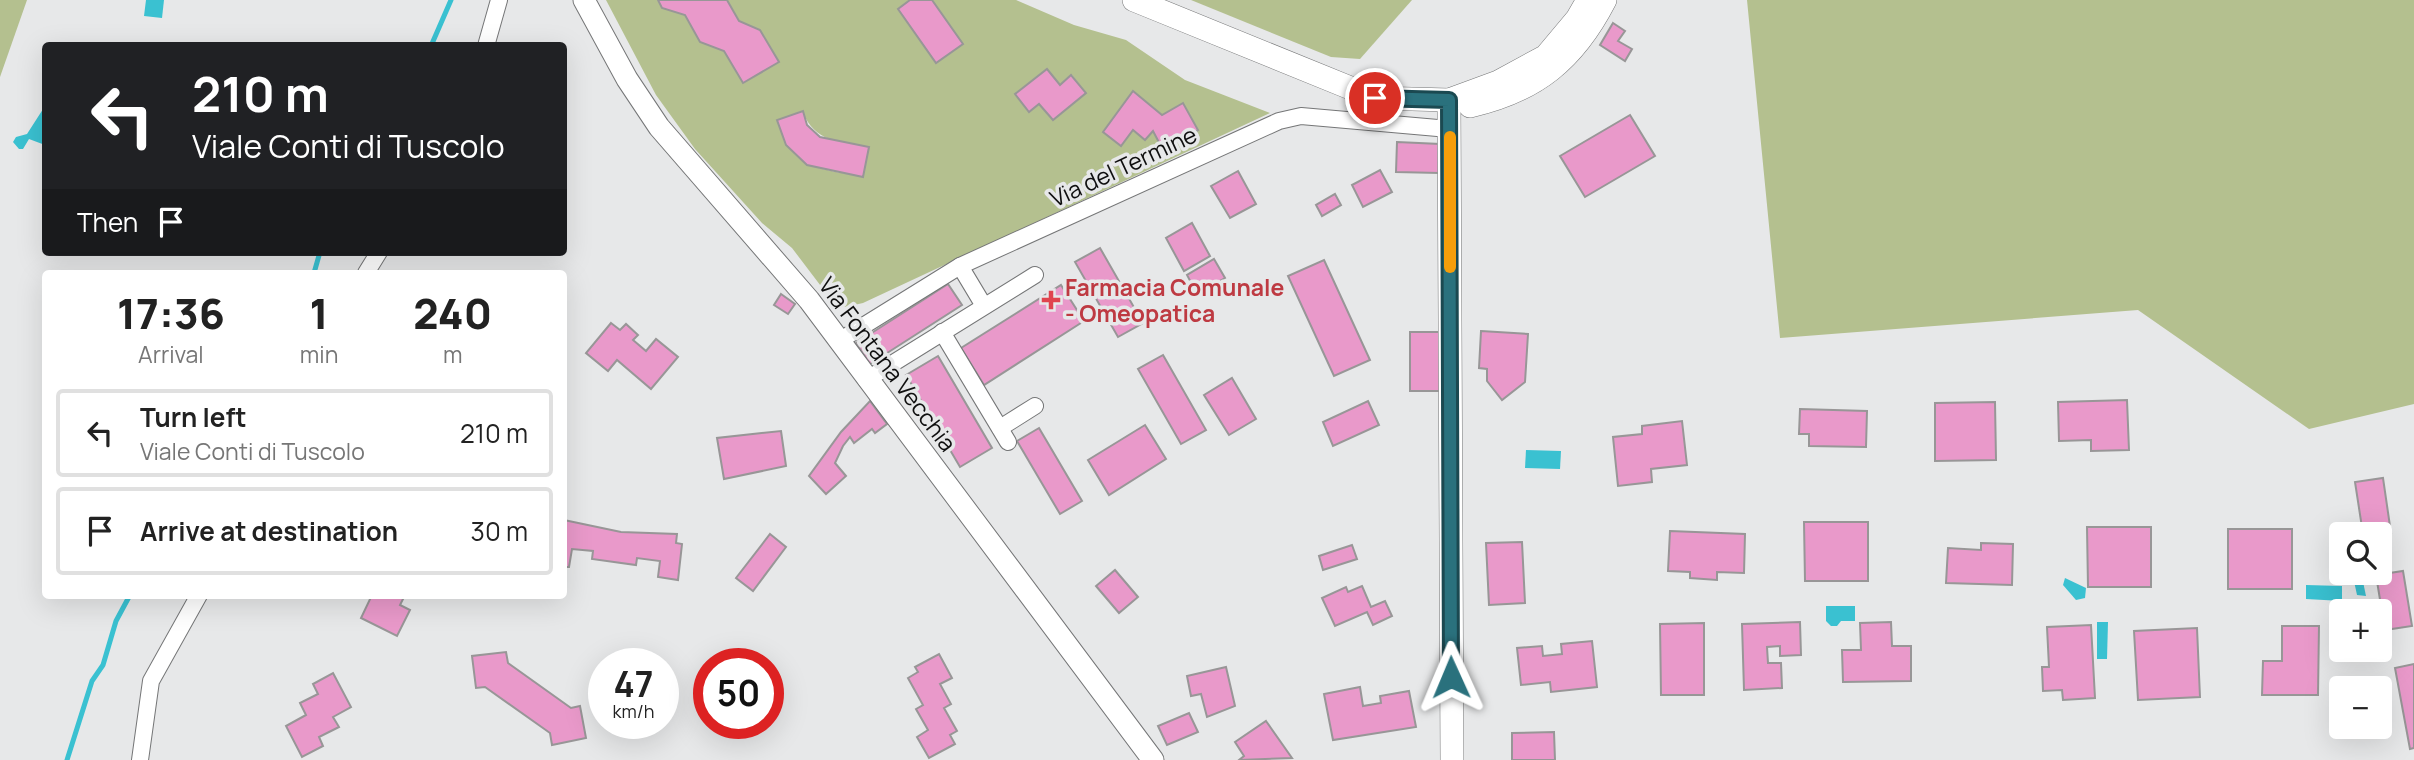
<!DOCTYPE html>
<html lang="en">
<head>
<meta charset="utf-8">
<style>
	body { margin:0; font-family:Manrope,sans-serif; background:#f6f6f6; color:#222; height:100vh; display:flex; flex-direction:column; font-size:26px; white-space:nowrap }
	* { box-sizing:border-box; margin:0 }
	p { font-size:23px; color:#767676 }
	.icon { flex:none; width:38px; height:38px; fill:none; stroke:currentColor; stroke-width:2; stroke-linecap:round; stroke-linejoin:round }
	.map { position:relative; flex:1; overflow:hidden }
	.panel { position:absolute; left:42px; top:270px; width:525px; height:329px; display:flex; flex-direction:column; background:#fff; border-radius:7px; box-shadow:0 7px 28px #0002 }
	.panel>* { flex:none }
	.top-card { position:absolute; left:42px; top:42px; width:525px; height:214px; border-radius:7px; box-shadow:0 7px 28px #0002; background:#202124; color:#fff; overflow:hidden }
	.tools { position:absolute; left:2329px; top:522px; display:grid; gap:14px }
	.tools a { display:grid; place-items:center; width:63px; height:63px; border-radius:7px; background:#fff; box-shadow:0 7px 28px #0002; font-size:35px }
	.speed { position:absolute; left:588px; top:648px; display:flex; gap:14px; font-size:35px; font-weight:700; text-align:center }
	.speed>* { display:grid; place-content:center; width:91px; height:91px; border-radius:50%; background:#fff; box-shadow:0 7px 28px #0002; line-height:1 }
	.speed small { font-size:18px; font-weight:400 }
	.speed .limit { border:10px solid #d22; background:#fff; color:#111 }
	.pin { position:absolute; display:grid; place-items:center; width:60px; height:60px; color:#fff; margin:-30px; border:4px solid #fff; border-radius:50%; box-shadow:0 2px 7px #0007 }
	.me { position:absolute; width:77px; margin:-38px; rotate:359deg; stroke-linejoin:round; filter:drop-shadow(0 0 5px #0008) }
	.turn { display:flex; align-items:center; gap:24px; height:147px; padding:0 35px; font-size:32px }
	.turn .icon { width:91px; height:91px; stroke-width:2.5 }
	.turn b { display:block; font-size:49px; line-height:60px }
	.then { display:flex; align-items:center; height:66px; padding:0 35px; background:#0003; gap:14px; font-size:26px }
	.eta { display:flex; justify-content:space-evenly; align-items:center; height:119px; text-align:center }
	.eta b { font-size:42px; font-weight:800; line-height:49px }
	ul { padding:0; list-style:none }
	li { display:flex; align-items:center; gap:21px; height:88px; margin:0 14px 10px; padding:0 21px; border:4px solid #e0e0e0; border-radius:7px }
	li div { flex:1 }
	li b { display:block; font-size:26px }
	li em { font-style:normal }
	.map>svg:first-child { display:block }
	.green { fill:#b4c08f; fill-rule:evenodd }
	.water { fill:#3ac1d1 }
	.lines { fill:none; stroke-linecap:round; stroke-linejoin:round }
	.stream { stroke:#3ac1d1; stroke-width:5 }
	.building { fill:#e999ca; stroke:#989697; stroke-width:2 }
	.minor-casing { stroke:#757677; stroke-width:18 }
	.tertiary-casing { stroke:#757677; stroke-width:23 }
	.secondary-casing { stroke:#757677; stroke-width:24 }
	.minor { stroke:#fff; stroke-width:16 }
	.tertiary { stroke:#fff; stroke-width:21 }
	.secondary { stroke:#fff; stroke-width:23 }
	.route-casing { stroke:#1b4951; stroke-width:18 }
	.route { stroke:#2a717d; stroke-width:12 }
	.slow { stroke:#f59e0b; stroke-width:12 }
	.health-dot { fill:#e0444e; stroke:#e7e8e9; stroke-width:2.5 }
	.labels { text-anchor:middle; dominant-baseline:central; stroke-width:7; stroke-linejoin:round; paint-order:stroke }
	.street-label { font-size:23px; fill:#0f0f0f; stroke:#e7e8e9 }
	.health-label { font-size:23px; font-weight:bold; fill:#be3a42; stroke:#e7e8e9; text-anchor:start }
</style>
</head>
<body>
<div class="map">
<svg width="2414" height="760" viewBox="0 0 2414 760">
	<rect width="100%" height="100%" fill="#e7e8e9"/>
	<g class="green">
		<polygon points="0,0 27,0 0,77"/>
		<path d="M606,0H658L685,15L700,42L724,51L743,83L779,62L760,30L739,21L727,0H910L898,9L932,0H1016L1074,25L1126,40L1185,80L1270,113L863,303L845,307L833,302L792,248L762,223L695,149L656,95ZM1047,69L1060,85L1072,75L1086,93L1053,120L1039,104L1029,112L1015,94ZM1133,92L1162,115L1183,103L1198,130L1163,149L1153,131L1145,140L1133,130L1121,146L1103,132ZM802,111C816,143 837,141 869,147L863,177C815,167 794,171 778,120Z"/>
		<polygon points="1191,0 1412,0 1360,59 1331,57"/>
		<polygon points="1747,0 2414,0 2414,404 2309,429 2138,310 1780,338"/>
	</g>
	<g class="water">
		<polygon points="146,0 164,0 162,18 144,16"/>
		<polygon points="45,106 45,145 29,139 23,149 19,149 13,142 16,137 27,134"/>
		<polygon points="1526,450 1561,451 1560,469 1525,468"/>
		<polygon points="2352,572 2361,572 2366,596 2357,595"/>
		<polygon points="2065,578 2086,588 2085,598 2076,600 2063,585"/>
		<polygon points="2306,585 2342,586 2342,601 2306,599"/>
		<polygon points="1826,606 1855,606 1855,621 1841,621 1837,626 1831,626 1826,621"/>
		<polygon points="2097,622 2108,622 2107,659 2097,659"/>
	</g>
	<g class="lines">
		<g class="stream">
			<polyline points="431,46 451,0"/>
			<polyline points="314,273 320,252"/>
			<polyline points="67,760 92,681 103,665 116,621 130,595"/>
		</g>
	</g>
	<g class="building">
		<polygon points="658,0 727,0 739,21 760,30 779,62 743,83 724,51 700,42 685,15 662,8"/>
		<polygon points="910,0 932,0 963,44 936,63 898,9"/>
		<polygon points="1613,23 1625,31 1618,41 1632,49 1625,61 1600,45"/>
		<polygon points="1047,69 1060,85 1071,75 1086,93 1053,120 1039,104 1029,112 1015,94"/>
		<polygon points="1133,91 1162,115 1183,103 1198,130 1163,150 1153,131 1145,140 1133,130 1121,146 1103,132"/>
		<polygon points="803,111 807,125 820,137 869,147 863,177 807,165 786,145 777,120"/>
		<polygon points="1630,115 1655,156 1585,197 1560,156"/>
		<polygon points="1397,142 1440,144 1439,173 1396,172"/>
		<polygon points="1380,170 1392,192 1363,207 1352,185"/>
		<polygon points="1238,171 1256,204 1230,218 1211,186"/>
		<polygon points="1335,194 1341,205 1322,216 1316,205"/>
		<polygon points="1192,223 1210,256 1184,271 1166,238"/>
		<polygon points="1100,248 1143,323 1118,337 1075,262"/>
		<polygon points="1214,259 1225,278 1197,294 1187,275"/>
		<polygon points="1324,260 1370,360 1334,376 1288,276"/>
		<polygon points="948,284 962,305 870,364 856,343"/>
		<polygon points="1061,285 1084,321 984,385 961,348"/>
		<polygon points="781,294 795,304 788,314 774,305"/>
		<polygon points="611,323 620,330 626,324 638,335 633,340 646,351 656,339 678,357 651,389 617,360 608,371 586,353"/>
		<polygon points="1481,331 1528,334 1525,382 1502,400 1487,381 1487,369 1479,368"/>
		<rect x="1410" y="332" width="30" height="59"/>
		<polygon points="1163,355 1206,430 1181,444 1138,369"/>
		<polygon points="938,356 992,448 960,467 906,375"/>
		<polygon points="1232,378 1256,419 1229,435 1204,395"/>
		<polygon points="2127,400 2129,450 2091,451 2091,440 2059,441 2058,402"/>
		<polygon points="870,401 887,424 875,433 872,429 854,443 850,437 843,446 835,463 846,476 826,494 809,476 841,432"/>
		<polygon points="1368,401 1379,425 1333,446 1323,422"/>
		<polygon points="1995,402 1996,460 1935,461 1935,403"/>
		<polygon points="1800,409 1867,411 1866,447 1809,446 1809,434 1799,434"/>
		<polygon points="1682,421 1687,465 1651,469 1652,482 1618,486 1613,437 1642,434 1642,426"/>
		<polygon points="1145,425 1166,459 1109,495 1088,460"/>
		<polygon points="1039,428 1082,501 1060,514 1017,441"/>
		<polygon points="781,431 786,466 724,479 717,438"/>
		<polygon points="2383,478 2391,533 2363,534 2355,482"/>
		<polygon points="564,520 621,532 677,534 676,543 682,544 678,580 658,577 660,561 637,558 636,565 592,559 593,551 572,549 569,567 564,567"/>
		<polygon points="1804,522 1868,522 1868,581 1805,581"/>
		<polygon points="2087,527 2151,527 2151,587 2088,587"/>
		<rect x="2228" y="529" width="64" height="60"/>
		<polygon points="1670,531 1745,534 1744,573 1717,572 1717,580 1690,578 1690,572 1668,571"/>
		<polygon points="770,534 786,547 753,591 736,578"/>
		<polygon points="1522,542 1525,603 1489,605 1486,543"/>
		<polygon points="1981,543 2013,544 2012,585 1946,583 1948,548 1981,550"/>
		<polygon points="1352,545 1357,559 1323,570 1319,556"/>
		<polygon points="1115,570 1138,597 1119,613 1096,586"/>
		<polygon points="2403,571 2412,626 2385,630 2376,575"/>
		<polygon points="1362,586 1371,607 1385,601 1392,616 1373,625 1367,612 1335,626 1322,598 1346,587 1348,592"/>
		<polygon points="372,595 405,595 400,605 410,610 397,636 361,618"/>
		<polygon points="1800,622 1801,655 1780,656 1780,646 1767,647 1768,663 1781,663 1782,688 1744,690 1742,624"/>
		<polygon points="1891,622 1892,646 1911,646 1911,681 1843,682 1842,650 1861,650 1860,623"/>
		<polygon points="1704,623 1704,695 1661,695 1660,624"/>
		<polygon points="2091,625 2095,698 2063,700 2062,690 2043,691 2042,667 2049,667 2047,627"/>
		<polygon points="2282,626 2319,626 2318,695 2262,695 2263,661 2282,661"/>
		<polygon points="2197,628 2200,697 2138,700 2134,631"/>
		<polygon points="1592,641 1597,687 1551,692 1550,682 1521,685 1517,648 1542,646 1543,656 1562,654 1561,644"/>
		<polygon points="506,652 508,663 571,708 580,706 586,738 552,745 550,733 485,687 476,688 472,656"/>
		<polygon points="939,654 952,678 940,684 951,704 944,708 957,731 950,735 955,744 929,758 917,737 928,730 916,709 923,705 908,678 918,672 915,667"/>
		<polygon points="2414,664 2414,748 2410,749 2395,668"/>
		<polygon points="1226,667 1235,706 1207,717 1201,694 1191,696 1187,676"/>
		<polygon points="333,673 351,707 333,717 339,727 319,737 323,746 302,757 286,726 306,715 300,703 318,694 313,684"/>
		<polygon points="1360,687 1363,706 1381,703 1380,696 1409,691 1416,727 1333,740 1324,694"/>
		<polygon points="1189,713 1198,732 1167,745 1158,726"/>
		<polygon points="1266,721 1292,758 1239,760 1244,756 1235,742"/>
		<polygon points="1554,732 1555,760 1512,760 1512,733"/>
	</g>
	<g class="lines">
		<g class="minor-casing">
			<g id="minor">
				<polyline points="486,46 499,0"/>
				<polyline points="960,266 984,306"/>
				<polyline points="366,273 379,252"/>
				<polyline points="942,332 1008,442"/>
				<polyline points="839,341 960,266 1279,121 1301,116 1449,129"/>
				<polyline points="866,380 1035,275"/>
				<polyline points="1000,428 1035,406"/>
				<polyline points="140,760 151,681 199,595"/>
			</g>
		</g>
		<g class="tertiary-casing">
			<polyline id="tertiary" points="584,0 627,79 659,127 809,300 1153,760"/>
		</g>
		<g class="secondary-casing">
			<g id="secondary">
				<polyline points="1134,0 1375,98 1449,100 1498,82 1546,56 1577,19 1588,0"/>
				<polyline points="1449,100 1452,760"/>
				<path d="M1470,106C1536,91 1574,60 1605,0"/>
			</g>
		</g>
		<use href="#minor" class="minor"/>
		<use href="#tertiary" class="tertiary"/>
		<use href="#secondary" class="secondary"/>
	</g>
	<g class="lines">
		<g class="route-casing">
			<polyline id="route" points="1375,98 1449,100 1451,677"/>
		</g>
		<use href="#route" class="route"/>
		<polyline class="slow" points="1450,137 1450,267"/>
	</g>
	<path class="health-dot" d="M1047.5 289.5h7v7h7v7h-7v7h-7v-7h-7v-7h7z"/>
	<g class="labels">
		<g class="street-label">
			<text transform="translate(1123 166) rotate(-25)">Via del Termine</text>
			<text transform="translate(888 364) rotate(53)">Via Fontana Vecchia</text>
		</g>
		<g class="health-label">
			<text x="1065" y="287">Farmacia Comunale<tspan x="1065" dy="26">- Omeopatica</tspan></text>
		</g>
	</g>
</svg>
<div class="tools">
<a><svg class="icon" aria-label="search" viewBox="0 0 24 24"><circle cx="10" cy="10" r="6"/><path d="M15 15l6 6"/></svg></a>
<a>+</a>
<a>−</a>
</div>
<div class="speed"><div>47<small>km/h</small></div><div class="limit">50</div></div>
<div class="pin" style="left:1375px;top:98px;background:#d93025"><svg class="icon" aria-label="arrive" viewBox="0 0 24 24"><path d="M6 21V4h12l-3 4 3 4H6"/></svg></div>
<svg class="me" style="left:1451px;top:677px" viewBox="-20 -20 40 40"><path d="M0-17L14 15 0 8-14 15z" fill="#2a717d" stroke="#fff" stroke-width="4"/></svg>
<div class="top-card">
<div class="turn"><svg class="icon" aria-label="left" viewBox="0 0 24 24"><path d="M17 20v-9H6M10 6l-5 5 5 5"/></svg><div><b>210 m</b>Viale Conti di Tuscolo</div></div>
<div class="then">Then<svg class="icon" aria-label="arrive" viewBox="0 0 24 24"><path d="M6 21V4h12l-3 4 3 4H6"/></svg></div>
</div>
<section class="panel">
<div class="eta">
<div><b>17:36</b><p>Arrival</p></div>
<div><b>1</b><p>min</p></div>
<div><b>240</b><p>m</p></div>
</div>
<ul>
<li><svg class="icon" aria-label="left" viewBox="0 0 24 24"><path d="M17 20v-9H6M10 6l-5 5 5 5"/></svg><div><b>Turn left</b><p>Viale Conti di Tuscolo</p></div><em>210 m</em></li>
<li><svg class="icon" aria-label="arrive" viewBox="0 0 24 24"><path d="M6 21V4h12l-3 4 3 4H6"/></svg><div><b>Arrive at destination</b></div><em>30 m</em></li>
</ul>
</section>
</div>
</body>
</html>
